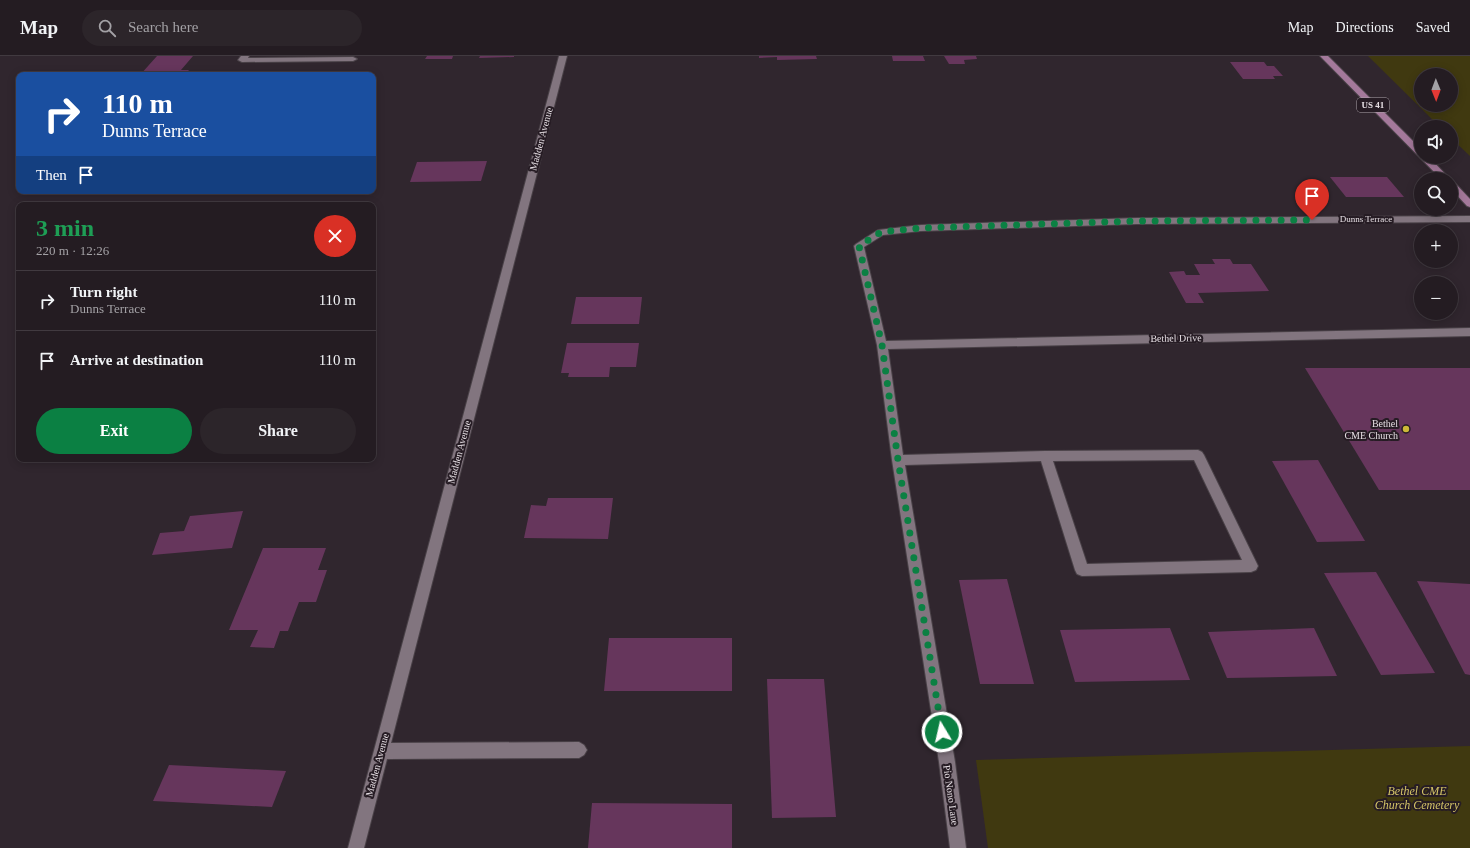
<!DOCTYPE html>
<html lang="en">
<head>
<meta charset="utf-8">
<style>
	body { margin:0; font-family:Georgia,serif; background:#2c252a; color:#f1f3f6; height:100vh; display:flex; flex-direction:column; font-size:15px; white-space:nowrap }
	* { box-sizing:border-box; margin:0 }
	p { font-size:13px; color:#a3a1a5 }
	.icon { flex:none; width:22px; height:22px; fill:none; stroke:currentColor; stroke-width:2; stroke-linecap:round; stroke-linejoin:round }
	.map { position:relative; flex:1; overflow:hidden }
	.details { position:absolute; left:16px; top:146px; width:360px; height:260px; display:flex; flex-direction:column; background:#241c22; border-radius:8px; box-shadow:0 2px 10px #0003,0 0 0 1px #413a40 }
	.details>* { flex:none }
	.hud { position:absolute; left:16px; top:16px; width:360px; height:122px; border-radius:8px; box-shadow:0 2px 10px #0003,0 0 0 1px #413a40; background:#1a4fa0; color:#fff; overflow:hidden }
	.needle { width:26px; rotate:179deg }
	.fabs { position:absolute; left:1414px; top:12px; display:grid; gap:8px }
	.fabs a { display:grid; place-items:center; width:44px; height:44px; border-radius:50%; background:#241c22; box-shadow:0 2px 10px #0003,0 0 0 1px #413a40; font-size:20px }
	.pin { position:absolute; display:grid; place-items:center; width:34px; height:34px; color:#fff; margin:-41px -17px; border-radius:50% 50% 50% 0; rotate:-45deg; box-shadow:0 0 4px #0007 }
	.pin .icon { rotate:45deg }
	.me { position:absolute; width:44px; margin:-22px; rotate:351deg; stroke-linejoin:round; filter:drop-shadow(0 0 3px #0008) }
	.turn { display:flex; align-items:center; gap:14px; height:84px; padding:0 20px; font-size:18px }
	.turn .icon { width:52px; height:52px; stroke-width:2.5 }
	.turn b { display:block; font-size:28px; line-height:34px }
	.then { display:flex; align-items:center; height:38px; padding:0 20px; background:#0003; gap:8px; font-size:15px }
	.round { display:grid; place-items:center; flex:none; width:42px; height:42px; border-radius:21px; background:#2c252a }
	.overview { display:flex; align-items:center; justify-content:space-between; height:68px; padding:0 20px }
	h1 { font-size:24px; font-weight:700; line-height:30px; color:#1e9e55 }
	.button { display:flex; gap:8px; margin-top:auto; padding:8px 20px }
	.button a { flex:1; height:46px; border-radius:24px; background:#0b8043; color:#fff; font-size:16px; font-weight:700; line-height:46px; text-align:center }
	.button a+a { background:#2c252a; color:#f1f3f6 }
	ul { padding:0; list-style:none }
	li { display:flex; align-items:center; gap:12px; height:60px; padding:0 20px; border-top:1px solid #413a40 }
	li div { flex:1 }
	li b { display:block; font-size:15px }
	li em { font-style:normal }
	header { display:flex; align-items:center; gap:24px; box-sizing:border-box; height:56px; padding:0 20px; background:#241c22; border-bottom:1px solid #413a40 }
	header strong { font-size:19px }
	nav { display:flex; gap:22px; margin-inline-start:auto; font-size:14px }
	.search { width:280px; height:36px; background:#2c252a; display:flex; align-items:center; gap:10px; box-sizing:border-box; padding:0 14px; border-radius:22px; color:#a3a1a5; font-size:15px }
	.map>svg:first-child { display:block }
	.green { fill:#403910; fill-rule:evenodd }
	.building { fill:#66365c }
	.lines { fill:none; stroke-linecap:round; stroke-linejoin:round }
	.minor-casing { stroke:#494147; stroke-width:2 }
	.major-casing { stroke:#494147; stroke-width:2 }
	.minor { fill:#82757f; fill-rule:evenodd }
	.major { fill:#a4799b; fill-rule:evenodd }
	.route { stroke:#0b8043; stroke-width:7; stroke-dasharray:0 12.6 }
	.poi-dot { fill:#cdb938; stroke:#261c24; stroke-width:1.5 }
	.labels { text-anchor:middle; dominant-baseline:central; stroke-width:4; stroke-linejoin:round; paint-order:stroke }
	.shield { fill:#261c24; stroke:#aca4aa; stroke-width:1 }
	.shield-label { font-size:9px; font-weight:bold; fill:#e6dfe4 }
	.far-street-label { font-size:9px; fill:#e6dfe4; stroke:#261c24 }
	.street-label { font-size:10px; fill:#e6dfe4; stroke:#261c24 }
	.poi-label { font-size:10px; fill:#e6dfe4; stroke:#261c24; text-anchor:end }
	.near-park-label { font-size:12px; font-style:italic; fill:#d4c467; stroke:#261c24 }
</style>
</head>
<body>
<header>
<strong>Map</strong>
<div class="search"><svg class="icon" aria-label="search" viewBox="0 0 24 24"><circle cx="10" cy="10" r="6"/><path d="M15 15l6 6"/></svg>Search here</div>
<nav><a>Map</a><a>Directions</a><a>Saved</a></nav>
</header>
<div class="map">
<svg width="1470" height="792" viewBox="0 0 1470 792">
	<rect width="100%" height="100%" fill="#30262e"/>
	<g class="green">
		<path d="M1368,0H1470V100L1451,82V71H1440ZM1421,19H1451V49H1421Z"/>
		<polygon points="1470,690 1470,792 988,792 976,704"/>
	</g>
	<g class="building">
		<polygon points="157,0 193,0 181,14 189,14 185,19 140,19"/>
		<polygon points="427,0 453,0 452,3 425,3"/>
		<polygon points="480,0 514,0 514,1 479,2"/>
		<polygon points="759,0 816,0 817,3 777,4 777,1 759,2"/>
		<polygon points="892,0 923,0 925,5 893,5"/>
		<polygon points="944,0 976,0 977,3 964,4 965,8 949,8"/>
		<polygon points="1230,6 1264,6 1267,10 1274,10 1283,20 1273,20 1275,23 1243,23"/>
		<polygon points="355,16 353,19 276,19 277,17"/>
		<polygon points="487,105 481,125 410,126 417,106"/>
		<polygon points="1330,121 1387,121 1404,141 1346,141"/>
		<polygon points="1212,203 1230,203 1233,208 1251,208 1269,235 1198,237 1204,247 1186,247 1169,216 1184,215 1186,219 1200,219 1194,208 1215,208"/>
		<polygon points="576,241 642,241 639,268 571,268"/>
		<polygon points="567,287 639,287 636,311 610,311 609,321 568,321 569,317 561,317"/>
		<polygon points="1305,312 1470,312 1470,434 1379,434"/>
		<polygon points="1318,404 1365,485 1317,486 1272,405"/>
		<polygon points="548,442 613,442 608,483 524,482 531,449 546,450"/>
		<polygon points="243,455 232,492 152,499 160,477 184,475 190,460"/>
		<polygon points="263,492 326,492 318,514 327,514 316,546 299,546 288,575 280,575 274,592 250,591 258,574 229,574"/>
		<polygon points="1376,516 1435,617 1381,619 1324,517"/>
		<polygon points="1007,523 1034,628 980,628 959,524"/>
		<polygon points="1417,525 1470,528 1470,619 1465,618"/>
		<polygon points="1170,572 1190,624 1075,626 1060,574"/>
		<polygon points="1314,572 1337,620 1227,622 1208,576"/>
		<polygon points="609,582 732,582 732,635 604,635"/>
		<polygon points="767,623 824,623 836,761 772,762"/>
		<polygon points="169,709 286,715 272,751 153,745"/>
		<polygon points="592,747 732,748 732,792 588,792"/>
	</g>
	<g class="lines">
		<g class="minor-casing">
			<g id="minor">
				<polygon points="241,0 249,0 248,2 353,1 357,3 353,5 242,6 238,4"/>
				<polygon points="559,0 567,0 391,687 579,686 584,689 587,694 584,699 579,702 387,703 364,792 348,792"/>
				<path d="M1470,160V166L1137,168L921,175L883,179L864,191L886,285L1470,272V280L888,293L903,399L1045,395L1198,394L1202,396L1204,399L1258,510L1256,514L1251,516L1082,520L1077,518L1075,514L1041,405L905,409L955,706L966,792H950L939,706L892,404L877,289L854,190L856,188L878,174L921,169L1137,162ZM1194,404L1242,504L1087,508L1053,405Z"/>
			</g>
		</g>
		<g class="major-casing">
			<g id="major">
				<polygon points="1320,0 1328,0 1421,93 1421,101 1429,101 1450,123 1441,123"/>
				<polygon points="1451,125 1454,126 1470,143 1470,151 1467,150 1451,133"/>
			</g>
		</g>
		<use href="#minor" class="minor"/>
		<use href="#major" class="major"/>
	</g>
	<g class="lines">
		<polyline class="route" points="942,676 898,404 882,289 859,190 881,176 921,172 1137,165 1312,164"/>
	</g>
	<circle class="poi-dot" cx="1406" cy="373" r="4"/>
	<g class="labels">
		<rect class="shield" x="1357" y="42" width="32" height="14" rx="3"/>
		<g class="shield-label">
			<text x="1373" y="49">US 41</text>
		</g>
		<g class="far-street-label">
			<text x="1366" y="163">Dunns Terrace</text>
		</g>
		<g class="street-label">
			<text transform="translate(541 83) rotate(-75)">Madden Avenue</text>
			<text transform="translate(1176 282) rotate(-1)">Bethel Drive</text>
			<text transform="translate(459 396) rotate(-75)">Madden Avenue</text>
			<text transform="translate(377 709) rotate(-75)">Madden Avenue</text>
			<text transform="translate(951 739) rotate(82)">Pio Nono Lane</text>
		</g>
		<g class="poi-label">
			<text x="1398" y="367">Bethel<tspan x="1398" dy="12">CME Church</tspan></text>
		</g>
		<g class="near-park-label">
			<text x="1417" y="735">Bethel CME<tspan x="1417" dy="14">Church Cemetery</tspan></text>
		</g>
	</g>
</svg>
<div class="fabs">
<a><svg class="needle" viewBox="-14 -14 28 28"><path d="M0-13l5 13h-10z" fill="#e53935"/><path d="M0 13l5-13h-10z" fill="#a3a1a5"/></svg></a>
<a><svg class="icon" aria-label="sound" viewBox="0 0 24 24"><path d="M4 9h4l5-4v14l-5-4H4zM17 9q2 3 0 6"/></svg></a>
<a><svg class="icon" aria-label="search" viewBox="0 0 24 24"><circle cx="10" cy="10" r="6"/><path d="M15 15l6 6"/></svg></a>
<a>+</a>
<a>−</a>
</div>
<div class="pin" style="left:1312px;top:164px;background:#d93025"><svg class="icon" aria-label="arrive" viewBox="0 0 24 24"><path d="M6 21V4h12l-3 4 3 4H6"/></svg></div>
<svg class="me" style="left:942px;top:676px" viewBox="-20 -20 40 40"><circle r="17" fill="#0b8043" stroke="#fff" stroke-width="3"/><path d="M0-11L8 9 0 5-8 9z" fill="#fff"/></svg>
<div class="hud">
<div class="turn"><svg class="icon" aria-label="right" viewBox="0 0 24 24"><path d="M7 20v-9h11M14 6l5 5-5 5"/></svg><div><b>110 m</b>Dunns Terrace</div></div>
<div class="then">Then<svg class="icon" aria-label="arrive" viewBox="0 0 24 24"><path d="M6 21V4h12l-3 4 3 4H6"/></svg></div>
</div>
<section class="details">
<div class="overview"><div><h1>3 min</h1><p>220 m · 12:26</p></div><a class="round" style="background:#d93025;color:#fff"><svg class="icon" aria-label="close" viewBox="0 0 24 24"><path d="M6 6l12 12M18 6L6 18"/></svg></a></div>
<ul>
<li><svg class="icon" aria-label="right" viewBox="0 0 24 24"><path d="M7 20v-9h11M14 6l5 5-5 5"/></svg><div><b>Turn right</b><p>Dunns Terrace</p></div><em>110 m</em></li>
<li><svg class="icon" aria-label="arrive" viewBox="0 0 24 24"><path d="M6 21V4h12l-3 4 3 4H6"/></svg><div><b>Arrive at destination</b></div><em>110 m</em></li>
</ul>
<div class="button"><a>Exit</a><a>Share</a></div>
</section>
</div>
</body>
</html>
